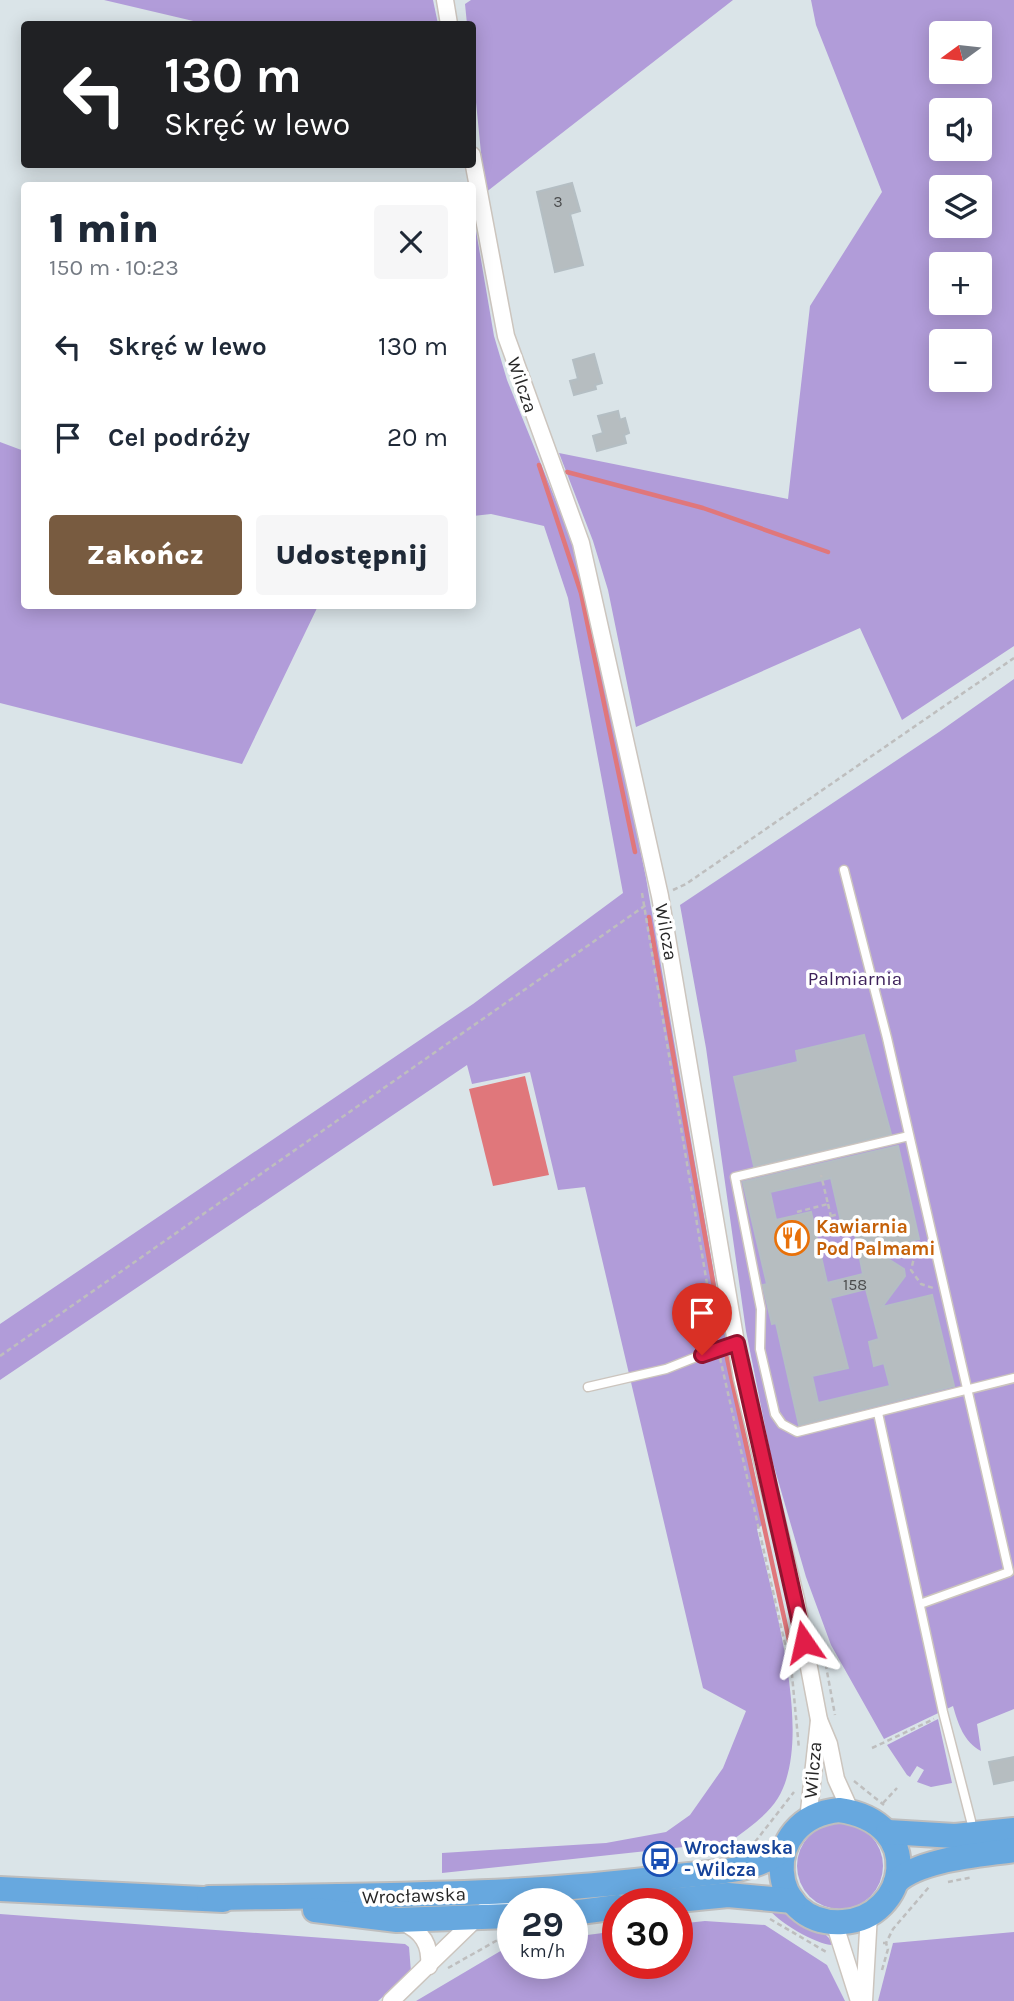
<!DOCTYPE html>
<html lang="pl">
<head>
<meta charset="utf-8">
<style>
	body { margin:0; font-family:Karla,sans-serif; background:#f6f6f7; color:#1f2937; height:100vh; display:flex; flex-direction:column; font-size:26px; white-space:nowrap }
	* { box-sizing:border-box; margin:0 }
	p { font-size:23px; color:#747a83 }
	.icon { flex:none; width:38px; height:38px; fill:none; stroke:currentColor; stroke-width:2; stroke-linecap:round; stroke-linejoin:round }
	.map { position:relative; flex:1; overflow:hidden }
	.details { position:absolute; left:21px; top:182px; width:455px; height:427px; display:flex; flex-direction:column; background:#fff; border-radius:7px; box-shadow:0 4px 18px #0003 }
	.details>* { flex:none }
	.guide { position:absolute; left:21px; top:21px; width:455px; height:147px; border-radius:7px; box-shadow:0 4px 18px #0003; background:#202124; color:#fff; overflow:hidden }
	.needle { width:46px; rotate:255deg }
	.buttons { position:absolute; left:929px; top:21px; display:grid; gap:14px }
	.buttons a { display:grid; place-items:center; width:63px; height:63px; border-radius:7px; background:#fff; box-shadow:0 4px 18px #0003; font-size:35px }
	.speed { position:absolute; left:497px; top:1888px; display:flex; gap:14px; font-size:35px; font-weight:700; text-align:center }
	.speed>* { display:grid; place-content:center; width:91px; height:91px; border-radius:50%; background:#fff; box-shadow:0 4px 18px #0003; line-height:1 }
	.speed small { font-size:18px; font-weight:400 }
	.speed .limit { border:10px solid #d22; background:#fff; color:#111 }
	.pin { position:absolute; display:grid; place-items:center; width:60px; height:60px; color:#fff; margin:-72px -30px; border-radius:50% 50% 50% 0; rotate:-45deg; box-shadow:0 0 7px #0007 }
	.pin .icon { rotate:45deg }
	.me { position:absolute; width:77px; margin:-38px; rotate:349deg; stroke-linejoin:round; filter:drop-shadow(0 0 5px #0008) }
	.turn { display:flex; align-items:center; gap:24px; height:147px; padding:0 28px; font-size:32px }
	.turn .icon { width:91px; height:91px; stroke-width:2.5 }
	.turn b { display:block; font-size:49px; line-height:60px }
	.round { display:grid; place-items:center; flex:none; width:74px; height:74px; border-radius:7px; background:#f6f6f7 }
	.head { display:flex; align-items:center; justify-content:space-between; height:119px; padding:0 28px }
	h1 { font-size:42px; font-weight:800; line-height:52px }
	.action { display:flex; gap:14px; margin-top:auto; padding:14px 28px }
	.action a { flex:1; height:80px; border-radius:7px; background:#785b40; color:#fff; font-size:28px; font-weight:800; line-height:80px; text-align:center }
	.action a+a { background:#f6f6f7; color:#1f2937 }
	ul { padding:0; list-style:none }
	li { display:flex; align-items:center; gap:21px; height:91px; padding:0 28px }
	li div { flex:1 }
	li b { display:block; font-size:26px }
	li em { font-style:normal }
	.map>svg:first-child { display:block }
	.green { fill:#b19cd9; fill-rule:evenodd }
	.water { fill:#e0777b }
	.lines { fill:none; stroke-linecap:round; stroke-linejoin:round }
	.stream { stroke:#e0777b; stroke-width:4.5 }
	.building { fill:#b6bdc0; stroke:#b4bec3; stroke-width:2; fill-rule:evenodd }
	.service-casing { stroke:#ccc5be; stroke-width:11 }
	.minor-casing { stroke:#ccc5be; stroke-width:19 }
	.primary-casing { stroke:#bebebe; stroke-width:28 }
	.path { stroke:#bebebe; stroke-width:2.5; stroke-dasharray:5 3.5; stroke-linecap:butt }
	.service { stroke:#fff; stroke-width:8 }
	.minor { stroke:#fff; stroke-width:16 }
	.primary { stroke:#67a8df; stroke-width:24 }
	.route-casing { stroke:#92132f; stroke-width:18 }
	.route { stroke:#e11d48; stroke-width:12 }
	.labels { text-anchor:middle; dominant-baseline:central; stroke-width:7; stroke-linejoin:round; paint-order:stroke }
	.number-label { font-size:16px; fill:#4b4c4d }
	.street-label { font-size:19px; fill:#272727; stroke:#fff }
	.park-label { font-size:19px; fill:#3d215a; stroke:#fff }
	.food-label { font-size:19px; font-weight:bold; fill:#c56008; stroke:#fff; text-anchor:start }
	.transit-label { font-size:19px; font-weight:bold; fill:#164399; stroke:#fff; text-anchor:start }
</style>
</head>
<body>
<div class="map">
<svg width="1014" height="2001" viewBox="0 0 1014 2001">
	<rect width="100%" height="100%" fill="#dae4e8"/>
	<g class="green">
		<polygon points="104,0 433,0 438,24 206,24"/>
		<polygon points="471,0 733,0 485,193 473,72 472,24 467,24 465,4"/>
		<path d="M811,0H1014V646L902,720L860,628L636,727L608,590L593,541L559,453L788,499L810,306L882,192L816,25ZM942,33H980V72H942ZM942,110H980V149H942ZM942,187H980V226H942ZM942,264H980V303H942ZM942,341H980V380H942Z"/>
		<path d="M473,213L494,336L507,380L573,543L588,591L646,878L721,1315L765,1523L757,1529C772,1597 815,1737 778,1798C766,1817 747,1829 730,1842L442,1873V1853L606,1843L666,1832L690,1815L723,1768L746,1711L703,1688L585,1187L558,1190L530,1072L472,1084L467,1065L0,1380V1324L473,1004L623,893L568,598L544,526L491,514L473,516Z"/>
		<polygon points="0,442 24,451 24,606 318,606 242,764 0,703"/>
		<path d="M1014,679V1709L977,1724L981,1751C964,1742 958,1724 953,1706L884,1739L831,1645L806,1577L771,1456L746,1331L706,1048L680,905L939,732Z"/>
		<polygon points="938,1719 952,1783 931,1787 917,1782 924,1770 917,1766 910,1777 907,1775 887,1745"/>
		<circle cx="840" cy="1866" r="43"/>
		<path d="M769,1909C791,1912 822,1925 834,1945C820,1947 776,1921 769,1909Z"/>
		<polygon points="0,1914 405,1944 409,1947 411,1972 378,2001 0,2001"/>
		<polygon points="705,1921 765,1925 827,1965 845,2001 416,2001 509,1946 513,1945 513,1964 572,1964 572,1937 618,1931 618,1964 677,1964 677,1924"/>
		<polygon points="1014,1932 1014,2001 878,2001 893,1943"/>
	</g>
	<polygon class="water" points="525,1076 549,1175 493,1186 469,1089"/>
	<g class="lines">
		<g class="stream">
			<polyline points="539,465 581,593 635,852"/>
			<polyline points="567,472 703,508 828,552"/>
			<polyline points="649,917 722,1333"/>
			<polyline points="727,1358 794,1663"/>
		</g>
	</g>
	<g class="building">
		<polygon points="572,183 580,211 570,214 583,265 555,272 537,192"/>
		<polygon points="594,354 602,383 595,385 596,389 574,395 570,381 578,379 573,360"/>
		<polygon points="618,411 620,420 625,418 629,433 624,435 626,443 597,451 593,436 603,433 598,416"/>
		<polygon points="864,1035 891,1134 754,1166 734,1077 798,1062 796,1051"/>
		<path d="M898,1146L919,1239L874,1250L904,1269L905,1276L882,1307L932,1295L954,1386L799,1425L776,1323L772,1324L764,1290L763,1285L767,1284L743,1182ZM831,1178L842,1226L853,1223L863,1274L827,1283L811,1212L776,1220L770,1192ZM866,1289L879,1339L869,1342L874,1366L884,1363L890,1386L818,1403L812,1376L848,1368L830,1298Z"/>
		<polygon points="1014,1757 1014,1780 994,1784 989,1762"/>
	</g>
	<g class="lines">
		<g class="service-casing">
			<g id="service">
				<polyline points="844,870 887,1038 1009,1572 920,1604"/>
				<polyline points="909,1136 735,1177 761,1309 760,1349 775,1414 782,1424 797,1432 1014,1378"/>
				<polyline points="588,1387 666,1369 724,1346 737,1343"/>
				<polyline points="878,1413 943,1712 971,1821"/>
			</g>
		</g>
		<g class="minor-casing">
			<g id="minor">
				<polyline points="445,0 449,24"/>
				<polyline points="472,155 506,336 581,543 660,896 742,1378 796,1599 819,1720 829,1744 836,1779 851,1812"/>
				<polyline points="808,1820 819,1720"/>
				<path d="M402,1922C422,1931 431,1944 429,1966"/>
				<polyline points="834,1922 859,2001"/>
				<polyline points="391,2001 487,1908 519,1899"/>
				<polyline points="864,2001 869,1914"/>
			</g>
		</g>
		<g class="primary-casing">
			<g id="primary">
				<path d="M839,1810C927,1822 908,1918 843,1922C766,1927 758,1818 839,1810Z"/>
				<polyline points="888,1832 955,1836 1014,1830"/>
				<path d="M896,1882C920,1859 981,1855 1014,1850"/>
				<polyline points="0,1889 223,1900"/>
				<path d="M209,1898C365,1895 514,1897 670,1877C706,1872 753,1874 782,1850"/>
				<polyline points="637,1904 728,1895 793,1901"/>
				<polyline points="315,1910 397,1920 513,1916"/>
				<polyline points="572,1913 618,1907"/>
			</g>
		</g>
		<g class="path">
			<polyline points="673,890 686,884 1014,658"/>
			<polyline points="642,893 716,1338"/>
			<polyline points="828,1204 835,1233 852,1228"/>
			<polyline points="797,1212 828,1204 821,1175"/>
			<polyline points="831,1216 839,1214"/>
			<polyline points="922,1247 915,1254 911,1270 921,1284 933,1288"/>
			<polyline points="0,1356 646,905"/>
			<polyline points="720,1358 792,1675 799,1749"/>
			<polyline points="821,1639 835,1715"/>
			<polyline points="872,1748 934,1719"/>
			<polyline points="854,1781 884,1805"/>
			<polyline points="883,1803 897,1788"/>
			<polyline points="755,1842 794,1792"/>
			<polyline points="948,1882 973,1877"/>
			<polyline points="770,1919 828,1953"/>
			<polyline points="883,1943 886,1943 893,1929 929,1887"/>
			<polyline points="448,1968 503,1937"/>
			<polyline points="882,1970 888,1949 886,1943"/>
		</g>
		<use href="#service" class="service"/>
		<use href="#minor" class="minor"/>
		<use href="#primary" class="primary"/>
	</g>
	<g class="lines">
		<g class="route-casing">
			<polyline id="route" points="702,1355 737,1343 804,1642"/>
		</g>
		<use href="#route" class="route"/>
	</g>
	<defs>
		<g id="restaurant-ring" transform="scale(1.75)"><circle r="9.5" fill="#fff" stroke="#e8710a" stroke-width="1.5"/><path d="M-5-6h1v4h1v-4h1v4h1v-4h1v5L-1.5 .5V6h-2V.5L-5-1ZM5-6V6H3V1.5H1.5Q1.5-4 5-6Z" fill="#e8710a"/></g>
		<g id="bus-ring" transform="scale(1.75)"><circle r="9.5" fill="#fff" stroke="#1a4fb4" stroke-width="1.5"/><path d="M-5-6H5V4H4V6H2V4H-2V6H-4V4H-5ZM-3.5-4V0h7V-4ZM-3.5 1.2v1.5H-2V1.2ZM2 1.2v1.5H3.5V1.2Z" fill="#1a4fb4"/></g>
	</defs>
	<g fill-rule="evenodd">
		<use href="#restaurant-ring" x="792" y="1238"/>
		<use href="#bus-ring" x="660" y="1859"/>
	</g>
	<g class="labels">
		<g class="number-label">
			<text x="558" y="201">3</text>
			<text x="855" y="1284">158</text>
		</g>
		<g class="street-label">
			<text transform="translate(522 385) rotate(71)">Wilcza</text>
			<text transform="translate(666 932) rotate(80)">Wilcza</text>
			<text transform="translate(813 1770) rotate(-85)">Wilcza</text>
			<text transform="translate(414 1896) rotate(-2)">Wrocławska</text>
		</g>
		<g class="park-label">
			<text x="855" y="979">Palmiarnia</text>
		</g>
		<g class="food-label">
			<text x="816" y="1227">Kawiarnia<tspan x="816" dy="22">Pod Palmami</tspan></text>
		</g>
		<g class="transit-label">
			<text x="684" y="1848">Wrocławska<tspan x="684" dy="22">- Wilcza</tspan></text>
		</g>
	</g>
</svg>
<div class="buttons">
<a><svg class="needle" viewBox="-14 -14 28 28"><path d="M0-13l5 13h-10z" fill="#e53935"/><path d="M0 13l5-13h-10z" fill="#747a83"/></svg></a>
<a><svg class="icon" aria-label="sound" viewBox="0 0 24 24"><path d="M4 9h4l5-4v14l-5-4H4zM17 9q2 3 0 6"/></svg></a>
<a><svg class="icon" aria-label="layers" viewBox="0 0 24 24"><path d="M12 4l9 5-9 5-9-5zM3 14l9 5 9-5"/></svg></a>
<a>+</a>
<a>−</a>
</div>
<div class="speed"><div>29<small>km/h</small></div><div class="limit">30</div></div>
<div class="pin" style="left:702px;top:1355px;background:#d93025"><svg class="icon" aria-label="arrive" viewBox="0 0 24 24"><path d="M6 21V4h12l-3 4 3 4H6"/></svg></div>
<svg class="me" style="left:804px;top:1642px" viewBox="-20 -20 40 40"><path d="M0-17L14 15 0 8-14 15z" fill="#e11d48" stroke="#fff" stroke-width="4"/></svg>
<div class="guide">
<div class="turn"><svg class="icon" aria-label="left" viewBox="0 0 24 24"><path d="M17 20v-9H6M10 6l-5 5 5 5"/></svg><div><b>130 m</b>Skręć w lewo</div></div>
</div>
<section class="details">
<div class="head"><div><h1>1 min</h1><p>150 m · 10:23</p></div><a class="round"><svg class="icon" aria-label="close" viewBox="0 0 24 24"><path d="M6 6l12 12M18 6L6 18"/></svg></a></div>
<ul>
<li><svg class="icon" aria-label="left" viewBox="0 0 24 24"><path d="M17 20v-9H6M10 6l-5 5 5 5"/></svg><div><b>Skręć w lewo</b></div><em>130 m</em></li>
<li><svg class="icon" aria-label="arrive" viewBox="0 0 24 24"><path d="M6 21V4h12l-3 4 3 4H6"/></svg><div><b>Cel podróży</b></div><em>20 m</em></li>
</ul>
<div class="action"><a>Zakończ</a><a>Udostępnij</a></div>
</section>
</div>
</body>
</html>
